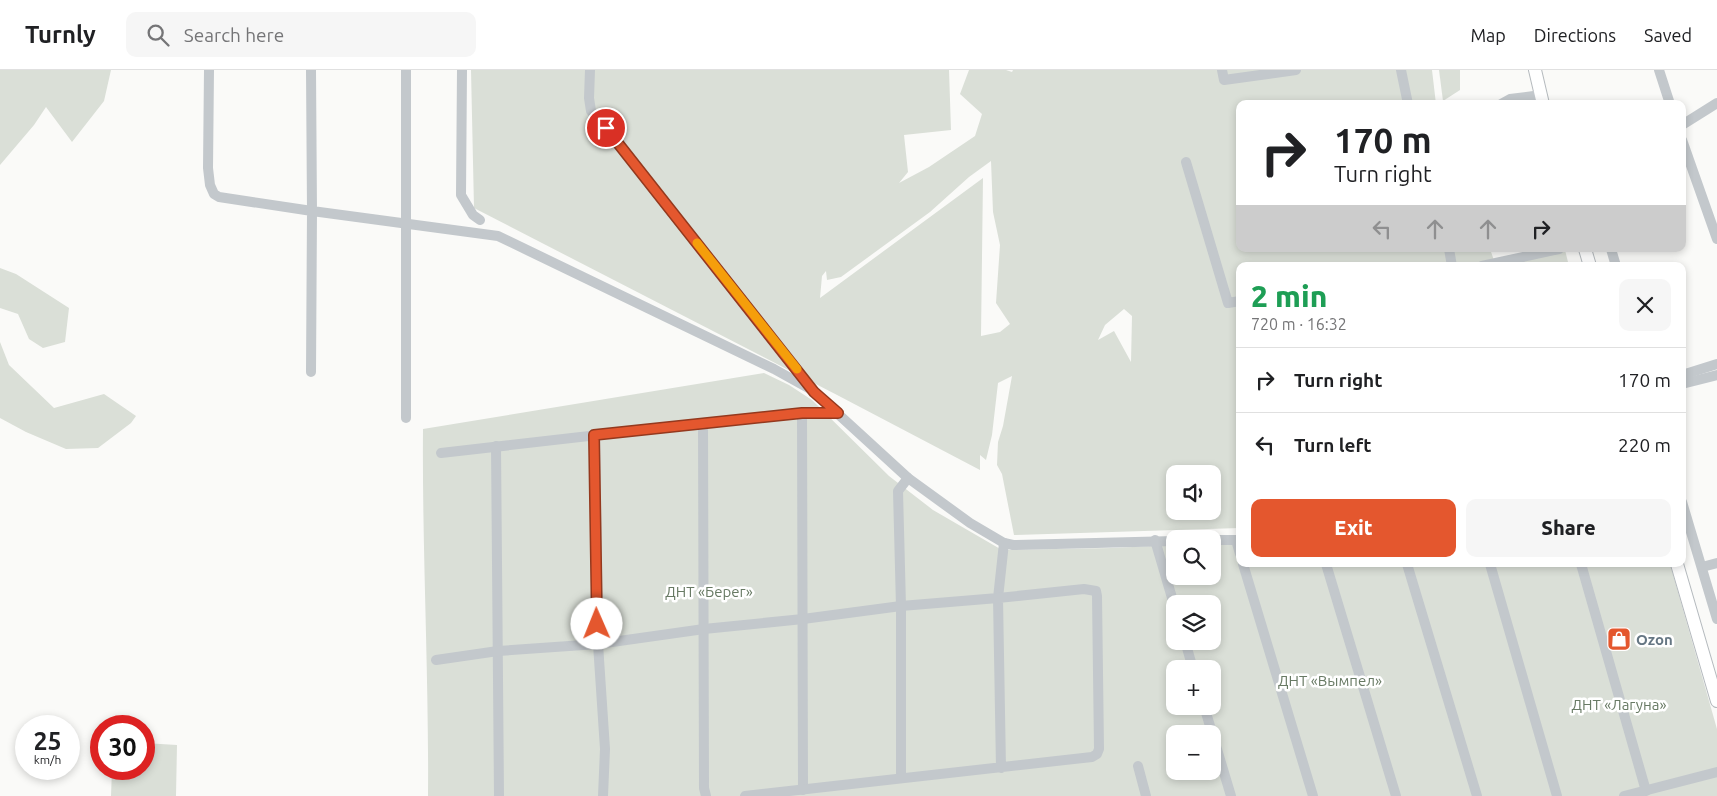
<!DOCTYPE html>
<html lang="en">
<head>
<meta charset="utf-8">
<style>
	body { margin:0; font-family:Ubuntu,sans-serif; background:#f6f6f6; color:#202124; height:100vh; display:flex; flex-direction:column; font-size:19px; white-space:nowrap }
	* { box-sizing:border-box; margin:0 }
	p { font-size:16px; color:#757577 }
	.icon { flex:none; width:28px; height:28px; fill:none; stroke:currentColor; stroke-width:2; stroke-linecap:round; stroke-linejoin:round }
	.map { position:relative; flex:1; overflow:hidden }
	.drawer { position:absolute; left:1236px; top:192px; width:450px; height:305px; display:flex; flex-direction:column; background:#fff; border-radius:10px; box-shadow:0 2px 8px #0003 }
	.drawer>* { flex:none }
	.banner { position:absolute; left:1236px; top:30px; width:450px; height:152px; border-radius:10px; box-shadow:0 2px 8px #0003; background:#fff; color:#202124; overflow:hidden }
	.buttons { position:absolute; left:1166px; top:395px; display:grid; gap:10px }
	.buttons a { display:grid; place-items:center; width:55px; height:55px; border-radius:10px; background:#fff; box-shadow:0 2px 8px #0003; font-size:25px }
	.speed { position:absolute; left:15px; top:645px; display:flex; gap:10px; font-size:25px; font-weight:700; text-align:center }
	.speed>* { display:grid; place-content:center; width:65px; height:65px; border-radius:50%; background:#fff; box-shadow:0 2px 8px #0003; line-height:1 }
	.speed small { font-size:12px; font-weight:400 }
	.speed .limit { border:8px solid #d22; background:#fff; color:#111 }
	.pin { position:absolute; display:grid; place-items:center; width:42px; height:42px; color:#fff; margin:-21px; border:2px solid #fff; border-radius:50%; box-shadow:0 1px 5px #0007 }
	.me { position:absolute; width:55px; margin:-28px; rotate:359deg; stroke-linejoin:round; filter:drop-shadow(0 0 4px #0008) }
	.turn { display:flex; align-items:center; gap:18px; height:105px; padding:0 15px; font-size:22px }
	.turn .icon { width:65px; height:65px; stroke-width:2.5 }
	.turn b { display:block; font-size:35px; line-height:42px }
	.lanes { display:flex; align-items:center; height:48px; padding:0 15px; background:#0003; justify-content:center; gap:25px; direction:ltr }
	.lanes .off { opacity:.35 }
	.round { display:grid; place-items:center; flex:none; width:52px; height:52px; border-radius:10px; background:#f6f6f6 }
	.overview { display:flex; align-items:center; justify-content:space-between; height:85px; padding:0 15px }
	h1 { font-size:30px; font-weight:800; line-height:38px; color:#1e9e55 }
	.cta { display:flex; gap:10px; margin-top:auto; padding:10px 15px }
	.cta a { flex:1; height:58px; border-radius:10px; background:#e4572e; color:#fff; font-size:20px; font-weight:800; line-height:58px; text-align:center }
	.cta a+a { background:#f6f6f6; color:#202124 }
	ul { padding:0; list-style:none }
	li { display:flex; align-items:center; gap:15px; height:65px; padding:0 15px; border-top:1px solid #e0e0e0 }
	li div { flex:1 }
	li b { display:block; font-size:19px }
	li em { font-style:normal }
	header { display:flex; align-items:center; gap:30px; box-sizing:border-box; height:70px; padding:0 25px; background:#fff; border-bottom:1px solid #e0e0e0 }
	header strong { font-size:24px }
	nav { display:flex; gap:28px; margin-inline-start:auto; font-size:18px }
	.search { width:350px; height:45px; background:#f6f6f6; display:flex; align-items:center; gap:12px; box-sizing:border-box; padding:0 18px; border-radius:10px; color:#757577; font-size:19px }
	.map>svg:first-child { display:block }
	.green { fill:#dadfd7; fill-rule:evenodd }
	.lines { fill:none; stroke-linecap:round; stroke-linejoin:round }
	.major-casing { stroke:#b5babe; stroke-width:14 }
	.minor { stroke:#c3c8cc; stroke-width:10 }
	.major { stroke:#fff; stroke-width:12 }
	.route-casing { stroke:#94391e; stroke-width:12 }
	.route { stroke:#e4572e; stroke-width:9 }
	.slow { stroke:#f59e0b; stroke-width:9 }
	.labels { text-anchor:middle; dominant-baseline:central; stroke-width:5; stroke-linejoin:round; paint-order:stroke }
	.park-label { font-size:15px; fill:#687a64; stroke:#fff }
	.poi-label { font-size:15px; font-weight:bold; fill:#657683; stroke:#fff; text-anchor:start }
</style>
</head>
<body>
<header>
<strong>Turnly</strong>
<div class="search"><svg class="icon" aria-label="search" viewBox="0 0 24 24"><circle cx="10" cy="10" r="6"/><path d="M15 15l6 6"/></svg>Search here</div>
<nav><a>Map</a><a>Directions</a><a>Saved</a></nav>
</header>
<div class="map">
<svg width="1717" height="726" viewBox="0 0 1717 726">
	<rect width="100%" height="100%" fill="#fafaf8"/>
	<g class="green">
		<polygon points="0,0 111,0 104,31 72,72 46,37 34,55 0,95"/>
		<path d="M471,0H949L951,60L904,65L908,102L899,113L929,97L975,66L982,44L960,24L969,0H1006L1012,2L1013,0H1432L1436,34H1240V179H1490L1496,196H1240V458L1014,465L1002,404L997,395L998,372L1003,356L1012,306L998,313L992,365L986,390L980,385V400L839,326L474,138ZM991,91L993,142L1000,175L996,233L1010,254L1000,262L981,266L983,108L820,228L822,206L826,201L827,210L841,207L930,142L969,107ZM1124,239L1132,246L1131,292L1114,261L1098,270L1105,255ZM1175,404H1212V441H1175Z"/>
		<polygon points="1439,0 1460,0 1460,20 1443,31"/>
		<polygon points="1565,180 1569,196 1507,196"/>
		<polygon points="0,198 16,204 69,238 65,272 43,278 29,269 18,244 0,238"/>
		<polygon points="0,272 9,295 54,338 104,324 136,346 131,353 98,378 66,379 26,362 0,348"/>
		<path d="M764,303L789,315L812,330L889,406L933,440L1002,480L1112,478L1175,475V506H1212L1213,475H1240V494H1670L1717,659V726H428C429,603 422,481 423,359ZM1175,534H1212V571H1175ZM1175,599H1212V636H1175ZM1175,664H1212V701H1175Z"/>
		<polygon points="144,673 177,675 176,726 111,726 112,699 144,699"/>
	</g>
	<g class="lines">
		<g class="major-casing">
			<g id="major">
				<polyline points="1535,0 1543,34"/>
				<polyline points="1585,179 1590,196"/>
				<polyline points="1677,494 1717,631"/>
			</g>
		</g>
		<g class="minor">
			<polyline points="209,0 208,98 210,115 214,124 219,127 312,141 311,302"/>
			<polyline points="311,0 312,141 498,166 774,299 810,319"/>
			<polyline points="406,0 406,348"/>
			<polyline points="462,0 461,125 473,145 480,150"/>
			<polyline points="590,0 589,28 591,41 814,322 908,408 970,453 1004,473 1013,475 1175,471"/>
			<polyline points="1222,0 1224,10 1296,0"/>
			<polyline points="1401,0 1408,34"/>
			<polyline points="1659,0 1670,34"/>
			<polyline points="1501,34 1510,29 1541,25"/>
			<polyline points="1682,55 1717,33"/>
			<polyline points="1682,70 1717,169"/>
			<polyline points="1186,92 1228,233 1240,231"/>
			<polyline points="1449,179 1452,196"/>
			<polyline points="1611,179 1616,196"/>
			<polyline points="1482,196 1559,179"/>
			<polyline points="1682,305 1717,294"/>
			<polyline points="1682,314 1717,305"/>
			<polyline points="802,343 803,720"/>
			<polyline points="703,353 704,718 706,726"/>
			<polyline points="595,365 598,574 605,679 603,726"/>
			<polyline points="496,376 499,726"/>
			<polyline points="441,383 703,353 802,343 838,343"/>
			<polyline points="1682,432 1717,549"/>
			<polyline points="1155,470 1175,538"/>
			<polyline points="1212,470 1240,470"/>
			<polyline points="1236,470 1240,484"/>
			<polyline points="1243,494 1313,726"/>
			<polyline points="1326,494 1396,726"/>
			<polyline points="1407,494 1477,726"/>
			<polyline points="1490,494 1557,726"/>
			<polyline points="1581,494 1646,721"/>
			<polyline points="1702,497 1717,493"/>
			<polyline points="1185,571 1193,599"/>
			<polyline points="436,590 498,581 598,574 704,559 803,549 901,536 998,528 1004,473"/>
			<polyline points="1204,636 1231,726"/>
			<polyline points="1138,696 1146,726"/>
			<polyline points="901,708 901,536 898,421 908,408"/>
			<polyline points="745,726 1092,687 1097,684 1099,679 1097,526 1096,521 1084,519 998,528 1001,698"/>
			<polyline points="1624,726 1717,702"/>
		</g>
		<use href="#major" class="major"/>
	</g>
	<g class="lines">
		<g class="route-casing">
			<polyline id="route" points="597,554 594,365 802,343 838,343 814,322 606,58"/>
		</g>
		<use href="#route" class="route"/>
		<polyline class="slow" points="697,173 797,299"/>
	</g>
	<defs>
		<g id="shop-square" transform="scale(1.25)"><rect x="-9" y="-9" width="18" height="18" rx="4" fill="#e4572e" stroke="#fff"/><path d="M-5-2.5h2.3a2.7 3.5 0 0 1 5.4 0H5L5.5 6h-11ZM-1.5-2.5h3a1.5 2.3 0 0 0-3 0Z" fill="#fff"/></g>
	</defs>
	<g fill-rule="evenodd">
		<use href="#shop-square" x="1619" y="569"/>
	</g>
	<g class="labels">
		<g class="park-label">
			<text x="709" y="521">ДНТ «Берег»</text>
			<text x="1330" y="610">ДНТ «Вымпел»</text>
			<text x="1619" y="634">ДНТ «Лагуна»</text>
		</g>
		<g class="poi-label">
			<text x="1636" y="569">Ozon</text>
		</g>
	</g>
</svg>
<div class="buttons">
<a><svg class="icon" aria-label="sound" viewBox="0 0 24 24"><path d="M4 9h4l5-4v14l-5-4H4zM17 9q2 3 0 6"/></svg></a>
<a><svg class="icon" aria-label="search" viewBox="0 0 24 24"><circle cx="10" cy="10" r="6"/><path d="M15 15l6 6"/></svg></a>
<a><svg class="icon" aria-label="layers" viewBox="0 0 24 24"><path d="M12 4l9 5-9 5-9-5zM3 14l9 5 9-5"/></svg></a>
<a>+</a>
<a>−</a>
</div>
<div class="speed"><div>25<small>km/h</small></div><div class="limit">30</div></div>
<div class="pin" style="left:606px;top:58px;background:#d93025"><svg class="icon" aria-label="arrive" viewBox="0 0 24 24"><path d="M6 21V4h12l-3 4 3 4H6"/></svg></div>
<svg class="me" style="left:597px;top:554px" viewBox="-20 -20 40 40"><circle r="19" fill="#fff"/><path d="M0-13L10 11 0 6-10 11z" fill="#e4572e"/></svg>
<div class="banner">
<div class="turn"><svg class="icon" aria-label="right" viewBox="0 0 24 24"><path d="M7 20v-9h11M14 6l5 5-5 5"/></svg><div><b>170 m</b>Turn right</div></div>
<div class="lanes"><svg class="icon off" aria-label="left" viewBox="0 0 24 24"><path d="M17 20v-9H6M10 6l-5 5 5 5"/></svg><svg class="icon off" aria-label="ahead" viewBox="0 0 24 24"><path d="M12 20V5M6 11l6-6 6 6"/></svg><svg class="icon off" aria-label="ahead" viewBox="0 0 24 24"><path d="M12 20V5M6 11l6-6 6 6"/></svg><svg class="icon" aria-label="right" viewBox="0 0 24 24"><path d="M7 20v-9h11M14 6l5 5-5 5"/></svg></div>
</div>
<section class="drawer">
<div class="overview"><div><h1>2 min</h1><p>720 m · 16:32</p></div><a class="round"><svg class="icon" aria-label="close" viewBox="0 0 24 24"><path d="M6 6l12 12M18 6L6 18"/></svg></a></div>
<ul>
<li><svg class="icon" aria-label="right" viewBox="0 0 24 24"><path d="M7 20v-9h11M14 6l5 5-5 5"/></svg><div><b>Turn right</b></div><em>170 m</em></li>
<li><svg class="icon" aria-label="left" viewBox="0 0 24 24"><path d="M17 20v-9H6M10 6l-5 5 5 5"/></svg><div><b>Turn left</b></div><em>220 m</em></li>
</ul>
<div class="cta"><a>Exit</a><a>Share</a></div>
</section>
</div>
</body>
</html>
